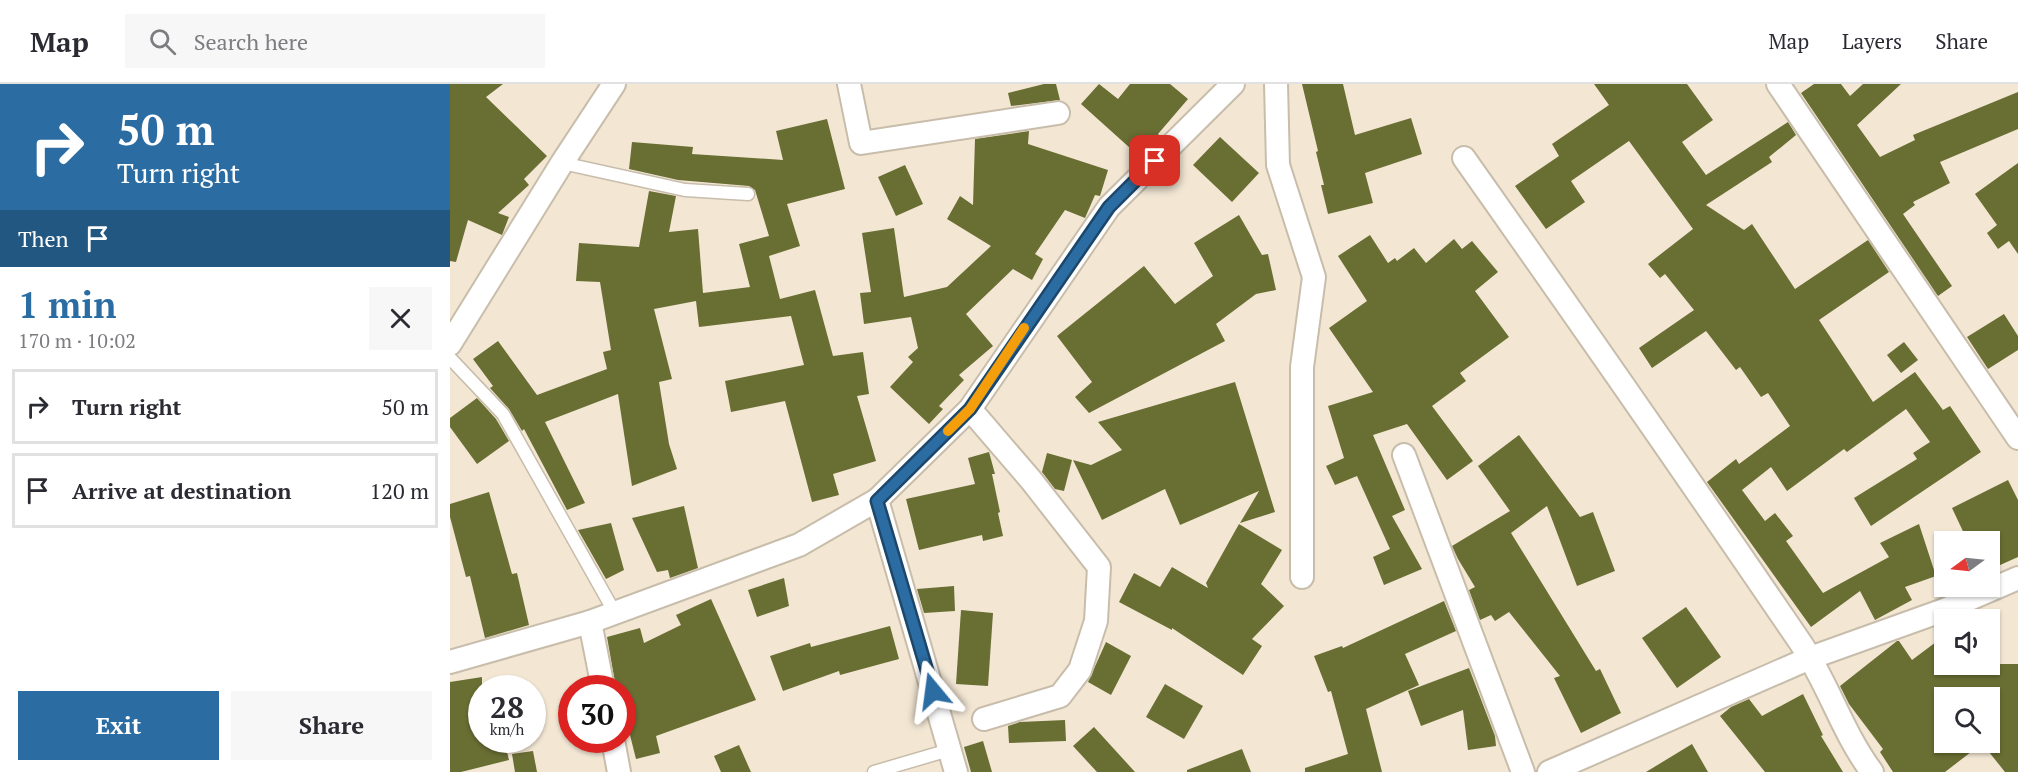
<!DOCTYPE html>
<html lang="en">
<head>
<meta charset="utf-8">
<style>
	body { margin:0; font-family:"PT Serif",serif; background:#f7f7f7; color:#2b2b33; height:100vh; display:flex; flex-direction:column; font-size:22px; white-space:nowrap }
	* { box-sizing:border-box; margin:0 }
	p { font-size:20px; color:#7c7c81 }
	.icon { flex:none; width:33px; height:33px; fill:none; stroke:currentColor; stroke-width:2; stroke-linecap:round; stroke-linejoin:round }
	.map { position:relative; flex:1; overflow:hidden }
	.drawer { display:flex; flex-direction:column; background:#fff; width:450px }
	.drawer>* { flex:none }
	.guide { background:#2b6da3; color:#fff; overflow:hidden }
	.needle { width:39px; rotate:255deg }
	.buttons { position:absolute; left:1484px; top:447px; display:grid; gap:12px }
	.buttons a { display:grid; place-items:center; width:66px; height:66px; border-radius:0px; background:#fff; box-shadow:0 2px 4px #0004; font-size:30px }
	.speed { position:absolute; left:18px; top:591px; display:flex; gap:12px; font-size:30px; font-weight:700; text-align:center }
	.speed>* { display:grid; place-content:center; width:78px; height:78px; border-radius:50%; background:#fff; box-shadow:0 2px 4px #0004; line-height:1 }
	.speed small { font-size:15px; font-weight:400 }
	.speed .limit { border:9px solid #d22; background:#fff; color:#111 }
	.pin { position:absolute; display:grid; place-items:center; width:51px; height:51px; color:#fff; margin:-26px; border-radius:12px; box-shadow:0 3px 9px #0006 }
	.me { position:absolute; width:66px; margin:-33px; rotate:344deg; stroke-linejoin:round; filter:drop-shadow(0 0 4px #0008) }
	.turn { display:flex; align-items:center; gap:21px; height:126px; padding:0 18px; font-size:27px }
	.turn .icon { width:78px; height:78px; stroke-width:2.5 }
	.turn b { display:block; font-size:42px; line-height:51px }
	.then { display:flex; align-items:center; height:57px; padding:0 18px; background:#0003; gap:12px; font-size:22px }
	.round { display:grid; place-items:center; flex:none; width:63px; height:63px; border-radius:0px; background:#f7f7f7 }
	.headline { display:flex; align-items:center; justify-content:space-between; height:102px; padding:0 18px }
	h1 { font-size:36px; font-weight:800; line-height:45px; color:#2b6da3 }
	.primary-button { display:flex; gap:12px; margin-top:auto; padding:12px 18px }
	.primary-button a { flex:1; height:69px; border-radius:0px; background:#2b6da3; color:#fff; font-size:24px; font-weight:800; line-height:69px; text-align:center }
	.primary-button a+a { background:#f7f7f7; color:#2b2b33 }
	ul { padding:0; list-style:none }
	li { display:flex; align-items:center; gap:18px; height:75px; margin:0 12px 9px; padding:0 6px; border:3px solid #e1e1e2; border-radius:0px }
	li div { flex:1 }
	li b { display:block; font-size:22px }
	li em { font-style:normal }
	header { display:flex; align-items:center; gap:36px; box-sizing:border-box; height:84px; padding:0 30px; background:#fff; border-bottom:2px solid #e1e1e2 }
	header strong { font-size:28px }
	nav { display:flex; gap:33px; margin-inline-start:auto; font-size:21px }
	.search { width:420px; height:54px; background:#f7f7f7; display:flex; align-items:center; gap:15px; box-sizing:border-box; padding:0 21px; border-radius:0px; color:#7c7c81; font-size:22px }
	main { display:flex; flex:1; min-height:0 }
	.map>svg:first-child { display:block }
	.building { fill:#696e33 }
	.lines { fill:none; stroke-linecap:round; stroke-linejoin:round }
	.lane-casing { stroke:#c8bdab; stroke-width:15 }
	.street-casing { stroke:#c8bdab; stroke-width:26 }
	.lane { stroke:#fff; stroke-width:12 }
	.street { stroke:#fff; stroke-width:22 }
	.route-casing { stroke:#1c476a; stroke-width:15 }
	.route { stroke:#2b6da3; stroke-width:10 }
	.slow { stroke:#f59e0b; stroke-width:10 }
</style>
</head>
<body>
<header>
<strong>Map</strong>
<div class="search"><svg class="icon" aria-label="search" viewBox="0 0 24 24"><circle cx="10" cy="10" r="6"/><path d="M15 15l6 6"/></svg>Search here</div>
<nav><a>Map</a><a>Layers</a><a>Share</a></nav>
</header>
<main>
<section class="drawer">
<div class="guide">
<div class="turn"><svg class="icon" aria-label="right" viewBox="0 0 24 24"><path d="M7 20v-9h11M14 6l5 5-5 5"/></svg><div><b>50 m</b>Turn right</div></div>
<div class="then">Then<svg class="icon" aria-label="arrive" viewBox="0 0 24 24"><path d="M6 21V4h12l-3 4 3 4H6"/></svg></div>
</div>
<div class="headline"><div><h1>1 min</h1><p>170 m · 10:02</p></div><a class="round"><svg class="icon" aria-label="close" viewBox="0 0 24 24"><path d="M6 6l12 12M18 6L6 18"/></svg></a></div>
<ul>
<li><svg class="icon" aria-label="right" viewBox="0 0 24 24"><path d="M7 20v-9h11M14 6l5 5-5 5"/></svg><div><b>Turn right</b></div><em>50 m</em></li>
<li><svg class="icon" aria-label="arrive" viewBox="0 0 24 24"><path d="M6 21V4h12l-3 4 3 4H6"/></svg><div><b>Arrive at destination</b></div><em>120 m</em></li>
</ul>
<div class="primary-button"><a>Exit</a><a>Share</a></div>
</section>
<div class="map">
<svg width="1568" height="688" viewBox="0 0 1568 688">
	<rect width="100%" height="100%" fill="#f3e7d4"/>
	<g class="building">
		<polygon points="0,0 53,0 36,13 97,72 74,95 79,101 48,129 59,133 52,151 18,136 6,178 0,177"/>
		<polygon points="594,0 606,0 610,16 561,22 558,9"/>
		<polygon points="649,0 668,15 680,0 720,0 738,15 708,50 711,53 690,73 631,20"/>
		<polygon points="852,0 893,0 905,51 961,34 972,70 915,89 923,119 878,130 871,101 874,101 866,68 868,67"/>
		<polygon points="1144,0 1237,0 1263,36 1232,58 1256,91 1338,38 1346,51 1319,73 1322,78 1256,121 1294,146 1302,140 1345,205 1418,156 1439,188 1369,236 1423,318 1465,288 1493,326 1500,322 1531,368 1421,442 1404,414 1467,375 1463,369 1480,358 1456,325 1397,368 1394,365 1337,407 1321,383 1292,406 1315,437 1325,429 1343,452 1336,457 1373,509 1439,473 1430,459 1469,440 1486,492 1455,503 1462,516 1425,536 1410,507 1361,543 1257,398 1286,375 1289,380 1340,342 1318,309 1311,313 1290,283 1286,286 1256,247 1202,284 1189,264 1244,226 1215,190 1210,194 1198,180 1243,145 1179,57 1121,97 1135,118 1096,145 1065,102 1109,72 1102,60 1159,21"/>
		<polygon points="1364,0 1391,0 1400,12 1413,0 1451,0 1407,41 1430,73 1465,56 1463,51 1568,8 1568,45 1490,78 1500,99 1463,118 1465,121 1453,130 1502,202 1488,212 1351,9"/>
		<polygon points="377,35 395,105 337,120 350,162 319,172 330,215 365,206 383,272 413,268 419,310 407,312 426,377 383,390 389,411 362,418 335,317 281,328 275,297 354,281 341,232 249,243 246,217 204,225 222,295 209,298 219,360 227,385 182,402 168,310 95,338 135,419 117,426 74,345 72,347 59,325 40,304 43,302 23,275 48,257 87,311 157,285 153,268 161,266 150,198 126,197 129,159 189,163 199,107 226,112 219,148 248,145 253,209 300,203 289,160 319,152 305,106 299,102 228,96 179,85 182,58 243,63 242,70 333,76 326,47"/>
		<polygon points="579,47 578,60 658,86 650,112 645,111 635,134 615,126 585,170 593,175 582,196 563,185 516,230 543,262 509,291 514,296 489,322 493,325 479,340 440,303 463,278 458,273 468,264 461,233 414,240 410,209 421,208 412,149 444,144 454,213 497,203 541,162 497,135 510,112 523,121 525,55"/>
		<polygon points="770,53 809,89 782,118 743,81"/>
		<polygon points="1568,79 1568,170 1559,157 1548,165 1537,149 1547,141 1525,110"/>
		<polygon points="455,81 473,120 446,132 428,93"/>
		<polygon points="789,131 812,171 818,170 826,206 806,210 766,240 775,257 639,329 625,313 642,298 607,252 694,182 725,220 763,192 744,159"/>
		<polygon points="920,151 938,179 945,174 947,177 964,164 976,179 1004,155 1012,165 1022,157 1048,188 1025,207 1059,253 1010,289 1016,297 982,322 1023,377 997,396 957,340 923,351 955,426 942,432 972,485 934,501 923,473 940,465 907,392 885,401 876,382 894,374 878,322 923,308 879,244 917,217 888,172"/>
		<polygon points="1554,230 1568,252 1568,266 1538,285 1517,253"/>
		<polygon points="1454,258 1468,276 1451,289 1437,271"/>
		<polygon points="785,298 825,428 790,439 809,407 730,441 715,405 652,436 623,376 641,381 672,366 648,338"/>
		<polygon points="27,314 46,335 59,357 27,380 0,343 0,334"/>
		<polygon points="1069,351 1130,433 1143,428 1165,487 1127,502 1097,422 1061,449 1146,587 1150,585 1171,629 1131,649 1104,594 1110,592 1059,528 1045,537 1041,531 1030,536 1019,506 1025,503 1008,475 1002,462 1060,427 1028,382"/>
		<polygon points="539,368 545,390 542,390 550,428 548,429 553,452 533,457 532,451 469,466 456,415 525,400 518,374"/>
		<polygon points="597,369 622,376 614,407 605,405 592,388"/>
		<polygon points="1558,396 1568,416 1568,473 1539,486 1539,458 1518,458 1502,424"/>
		<polygon points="39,408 62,490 67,489 79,541 35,554 20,492 16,493 0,433 0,420"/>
		<polygon points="234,422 248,484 220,494 218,486 207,488 182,434"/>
		<polygon points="161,439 174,486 156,495 128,446"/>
		<polygon points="789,440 832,466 811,500 834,522 802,555 812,562 793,591 722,544 722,546 669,518 684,489 710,503 722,483 758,504 756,499"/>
		<polygon points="334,494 339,522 307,533 298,506"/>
		<polygon points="504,502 505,527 474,529 467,505"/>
		<polygon points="261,515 306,616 206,652 210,669 186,675 172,619 172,604 166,604 157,553 190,544 194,559 231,541 226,531"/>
		<polygon points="994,517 1006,547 955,570 969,601 916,625 932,688 855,688 855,684 898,670 881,607 878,608 864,572 892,562 893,564"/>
		<polygon points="1236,523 1271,573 1227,604 1192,554"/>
		<polygon points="511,526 543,529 538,602 506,600"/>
		<polygon points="440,542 449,575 390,591 389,587 333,607 320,572 360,559 361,563"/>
		<polygon points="1494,552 1494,580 1568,580 1568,688 1555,688 1539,668 1539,614 1494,614 1494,658 1534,658 1495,688 1443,688 1430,668 1433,665 1399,620 1390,602 1447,557 1449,557 1462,576"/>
		<polygon points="656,558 681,572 661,611 638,598"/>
		<polygon points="1019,584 1045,652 1046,662 1018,666 1013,626 971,642 958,607"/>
		<polygon points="32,593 32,656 54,656 59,676 11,688 0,688 0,598"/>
		<polygon points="715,600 753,622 734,655 696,633"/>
		<polygon points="1353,610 1373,651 1371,652 1393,688 1315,688 1270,632 1281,623 1299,615 1312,632"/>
		<polygon points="615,636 616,657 559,659 558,642 570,638"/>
		<polygon points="644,643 685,688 647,688 623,662"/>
		<polygon points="533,657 542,688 521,688 514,663"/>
		<polygon points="1242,660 1258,688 1196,688"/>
		<polygon points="289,661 301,688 271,688 264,672"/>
		<polygon points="792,665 801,688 737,688 737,686"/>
		<polygon points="83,667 87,688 65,688 62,670"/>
	</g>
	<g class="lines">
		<g class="lane-casing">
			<g id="lane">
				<polyline points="112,79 235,106 298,110"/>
				<polyline points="0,274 53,330 165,529"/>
				<polyline points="424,688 499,666"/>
			</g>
		</g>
		<g class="street-casing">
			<g id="street">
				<polyline points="399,0 411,59 608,29"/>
				<polyline points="826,0 828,81 864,193 852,283 852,493"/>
				<polyline points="1328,0 1568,354"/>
				<path d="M1014,74C1127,234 1239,395 1350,558C1378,599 1392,648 1422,688"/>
				<polyline points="0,260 112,79 164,0"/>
				<polyline points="520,325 581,396 649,483 646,537 630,586 610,612 534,635"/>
				<polyline points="954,371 1073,688"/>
				<polyline points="427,416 506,688"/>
				<polyline points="140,538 153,604"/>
				<polyline points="0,578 140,538 349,461 427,416 520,325 659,123 783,0"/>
				<polyline points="163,656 169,688"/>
				<polyline points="1099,688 1360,574 1494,526 1568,494"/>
			</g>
		</g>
		<use href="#lane" class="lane"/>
		<use href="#street" class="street"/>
	</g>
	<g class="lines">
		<g class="route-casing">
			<polyline id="route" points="483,607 427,417 520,325 659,123 705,77"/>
		</g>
		<use href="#route" class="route"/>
		<polyline class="slow" points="498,347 520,325 574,244"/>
	</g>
</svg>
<div class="buttons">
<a><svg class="needle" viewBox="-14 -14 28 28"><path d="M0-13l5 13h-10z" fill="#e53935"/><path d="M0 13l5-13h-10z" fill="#7c7c81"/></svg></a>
<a><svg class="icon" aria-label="sound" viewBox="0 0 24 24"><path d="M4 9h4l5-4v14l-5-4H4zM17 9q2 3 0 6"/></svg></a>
<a><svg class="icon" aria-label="search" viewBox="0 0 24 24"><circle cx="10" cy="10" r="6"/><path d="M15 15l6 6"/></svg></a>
</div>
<div class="speed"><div>28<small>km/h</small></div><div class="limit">30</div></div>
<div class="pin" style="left:705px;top:77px;background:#d93025"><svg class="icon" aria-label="arrive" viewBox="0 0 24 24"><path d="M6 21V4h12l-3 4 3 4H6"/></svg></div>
<svg class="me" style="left:483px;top:607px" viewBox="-20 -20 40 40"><path d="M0-17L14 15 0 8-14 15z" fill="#2b6da3" stroke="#fff" stroke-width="4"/></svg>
</div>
</main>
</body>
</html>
